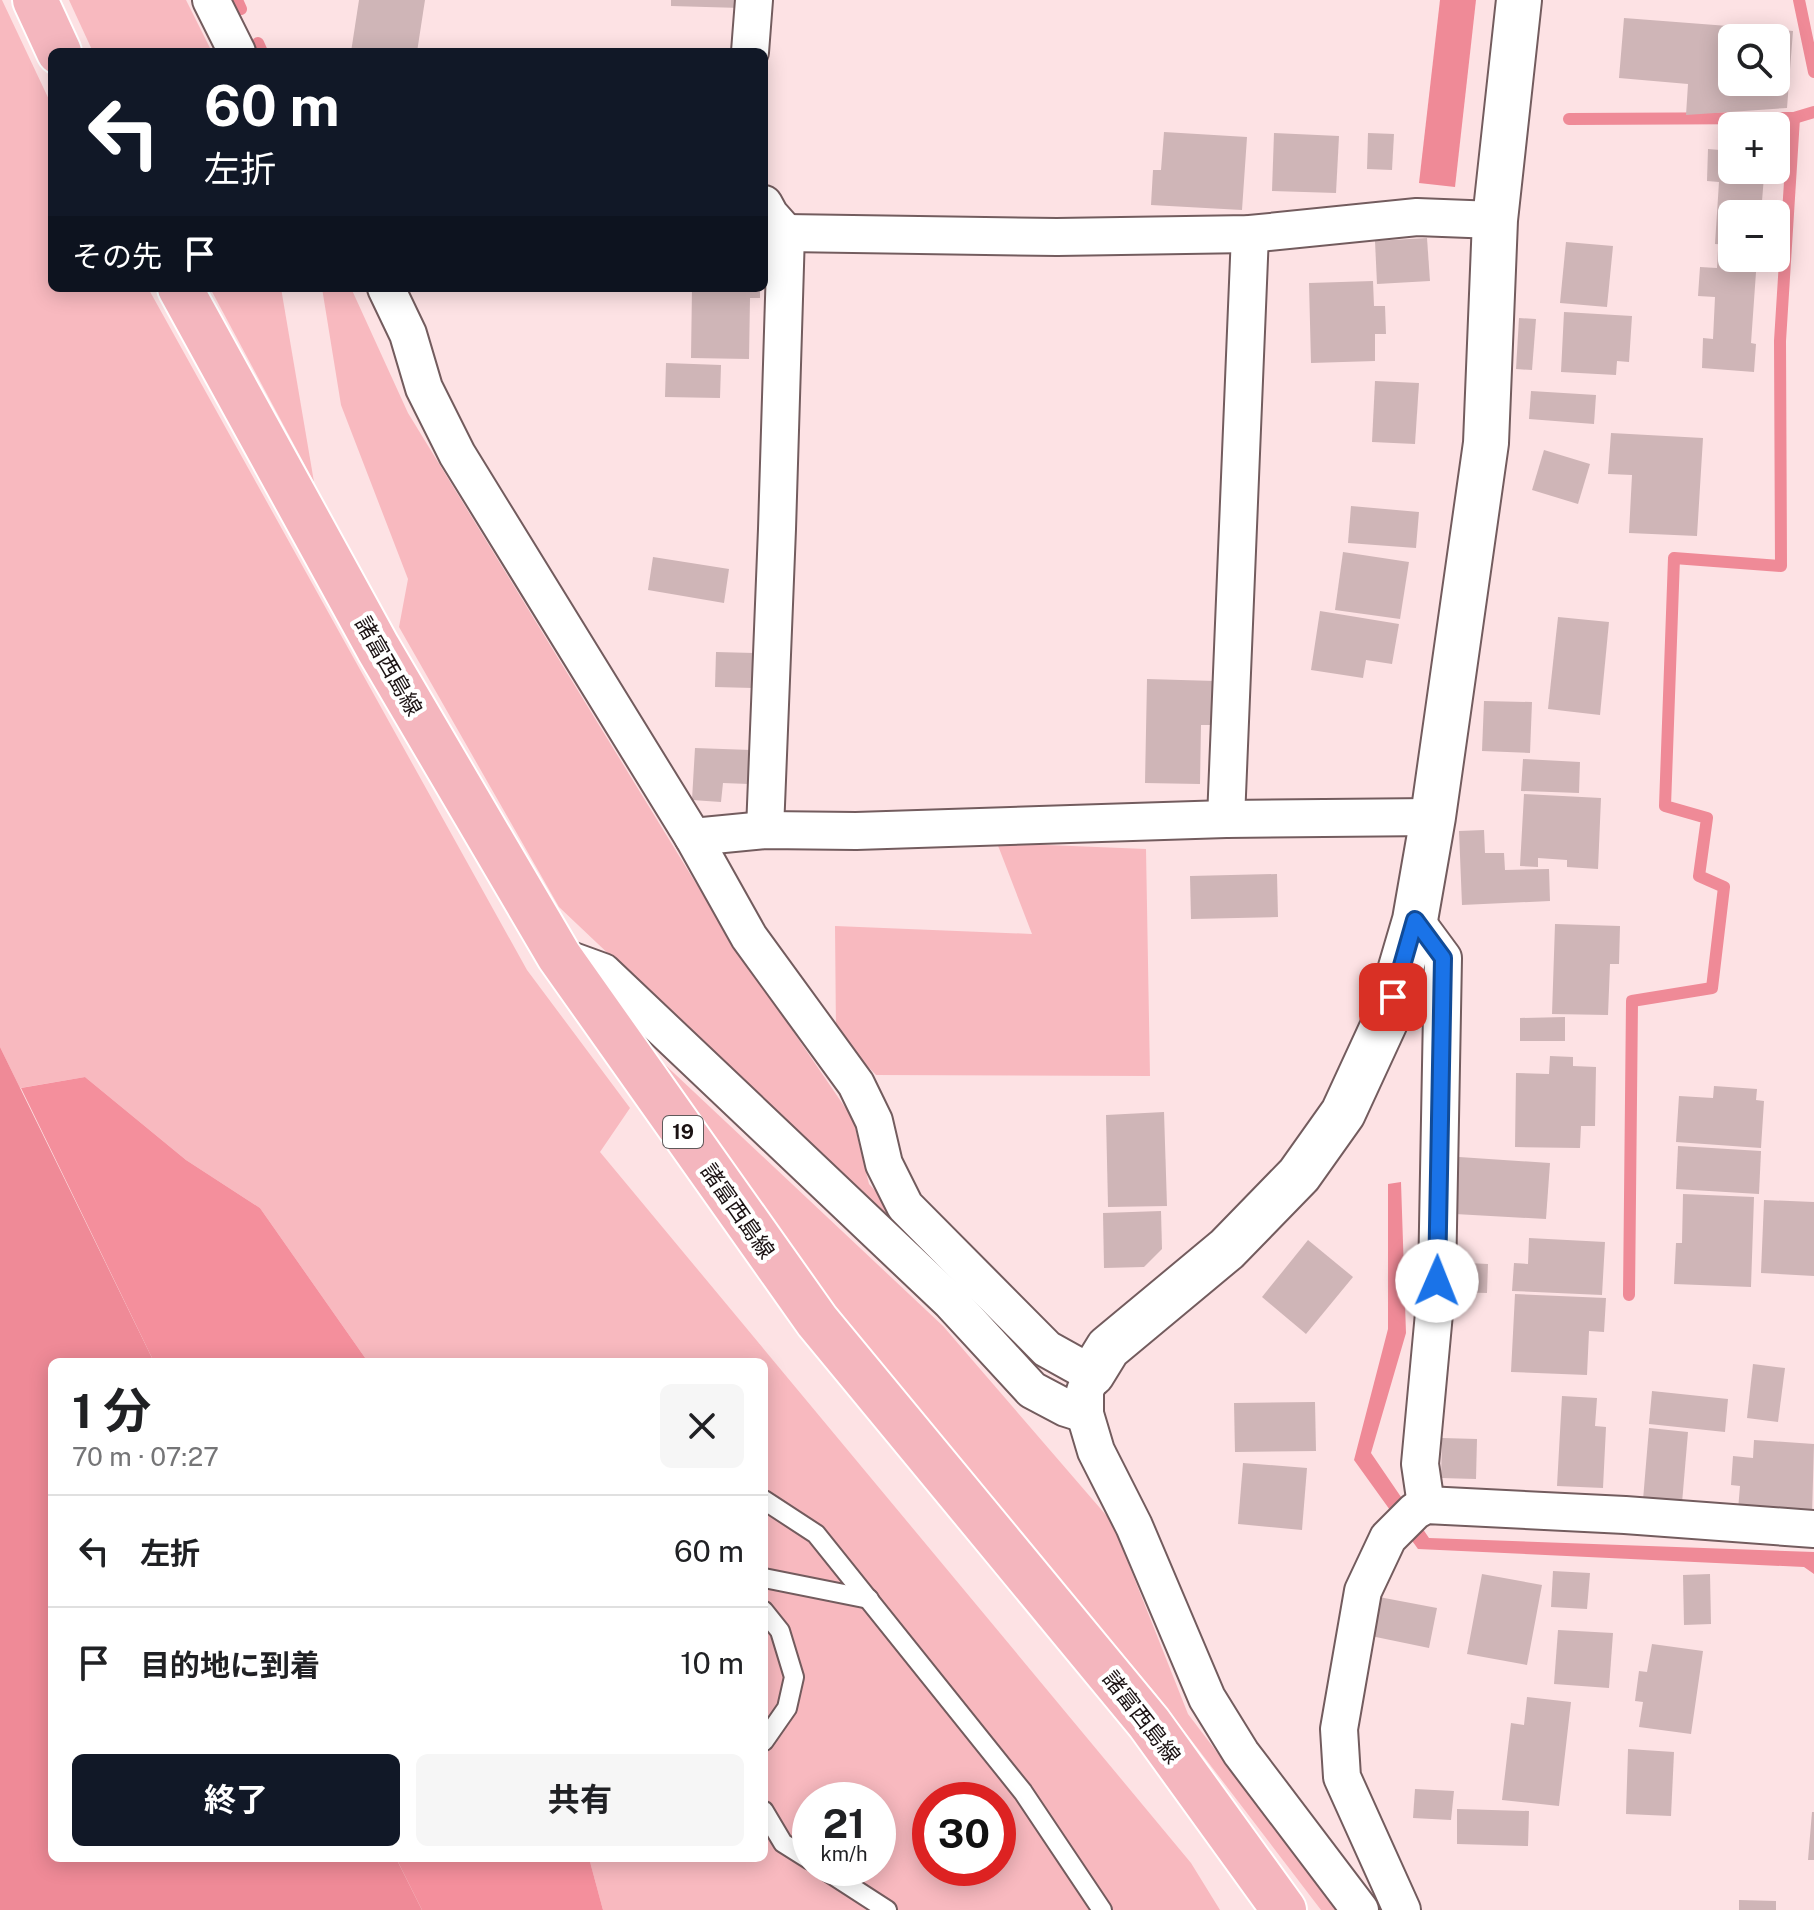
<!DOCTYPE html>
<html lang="ja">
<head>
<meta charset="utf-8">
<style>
	body { margin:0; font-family:"Public Sans","Noto Sans JP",sans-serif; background:#f6f6f6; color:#202124; height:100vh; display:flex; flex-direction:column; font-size:30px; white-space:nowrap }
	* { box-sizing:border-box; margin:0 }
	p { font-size:26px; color:#757577 }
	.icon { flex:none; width:44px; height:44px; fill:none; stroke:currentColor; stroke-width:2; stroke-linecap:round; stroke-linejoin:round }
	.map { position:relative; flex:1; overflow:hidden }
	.side { position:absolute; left:48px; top:1358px; width:720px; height:504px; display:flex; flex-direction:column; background:#fff; border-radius:12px; box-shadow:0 4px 20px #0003 }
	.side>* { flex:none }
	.hud { position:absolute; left:48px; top:48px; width:720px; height:244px; border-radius:12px; box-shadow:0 4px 20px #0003; background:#111827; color:#fff; overflow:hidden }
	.controls { position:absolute; left:1718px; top:24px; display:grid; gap:16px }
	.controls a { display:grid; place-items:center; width:72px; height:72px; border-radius:12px; background:#fff; box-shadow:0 4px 20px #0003; font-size:40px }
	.speed { position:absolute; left:792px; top:1782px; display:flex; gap:16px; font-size:40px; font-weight:700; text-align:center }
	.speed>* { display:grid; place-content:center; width:104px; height:104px; border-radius:50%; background:#fff; box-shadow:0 4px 20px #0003; line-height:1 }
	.speed small { font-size:20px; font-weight:400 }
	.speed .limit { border:12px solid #d22; background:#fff; color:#111 }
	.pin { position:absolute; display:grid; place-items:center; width:68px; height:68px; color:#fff; margin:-34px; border-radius:16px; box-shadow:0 4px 12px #0006 }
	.me { position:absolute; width:88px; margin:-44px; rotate:1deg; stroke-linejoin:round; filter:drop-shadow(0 0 6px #0008) }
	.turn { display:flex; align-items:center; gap:28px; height:168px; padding:0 24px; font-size:36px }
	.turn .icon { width:104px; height:104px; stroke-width:2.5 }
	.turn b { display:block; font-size:56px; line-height:68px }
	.then { display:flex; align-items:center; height:76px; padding:0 24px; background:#0003; gap:16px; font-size:30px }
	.round { display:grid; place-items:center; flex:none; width:84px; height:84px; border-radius:12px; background:#f6f6f6 }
	.overview { display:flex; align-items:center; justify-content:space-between; height:136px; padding:0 24px }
	h1 { font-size:48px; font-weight:700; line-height:60px }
	.cta { display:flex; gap:16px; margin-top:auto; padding:16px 24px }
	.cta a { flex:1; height:92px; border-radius:12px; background:#111827; color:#fff; font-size:32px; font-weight:700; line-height:92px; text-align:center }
	.cta a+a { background:#f6f6f6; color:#202124 }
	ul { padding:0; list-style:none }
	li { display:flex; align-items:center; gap:24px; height:112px; padding:0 24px; border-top:2px solid #e0e0e0 }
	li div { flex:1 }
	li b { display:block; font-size:30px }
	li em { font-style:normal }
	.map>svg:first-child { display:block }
	.green { fill:#f8b9bf; fill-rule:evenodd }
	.forest { fill:#f48f9c }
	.water { fill:#ef8a97 }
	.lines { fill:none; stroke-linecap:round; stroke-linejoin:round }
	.stream { stroke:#ef8a97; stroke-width:12 }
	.building { fill:#cfb5b7; fill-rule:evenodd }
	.lane-casing { stroke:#735c5e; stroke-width:22 }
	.street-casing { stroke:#735c5e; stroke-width:40 }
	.secondary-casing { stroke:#735c5e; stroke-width:48 }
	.primary-casing { stroke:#fff; stroke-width:48 }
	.lane { stroke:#fff; stroke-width:18 }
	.street { stroke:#fff; stroke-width:36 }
	.secondary { stroke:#fff; stroke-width:44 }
	.primary { stroke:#f4b6be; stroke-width:44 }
	.route-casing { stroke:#114b97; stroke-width:20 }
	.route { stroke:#1a73e8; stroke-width:14 }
	.labels { text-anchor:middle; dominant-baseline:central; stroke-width:8; stroke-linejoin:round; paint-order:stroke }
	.shield { fill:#fff; stroke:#5f595a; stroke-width:2 }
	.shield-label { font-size:20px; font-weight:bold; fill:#1b1213 }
	.street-label { font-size:22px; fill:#1b1213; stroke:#fff }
</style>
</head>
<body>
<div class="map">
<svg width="1814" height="1910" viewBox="0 0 1814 1910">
	<rect width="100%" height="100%" fill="#fde2e4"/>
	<g class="green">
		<path d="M0,0H2L52,106V288H148L527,970L630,1108L600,1152L1191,1863L1220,1910H603L589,1858H764V1362H368L260,1208L186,1160L85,1077L20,1088L0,1047ZM810,1800H878V1868H810ZM930,1800H998V1868H930Z"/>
		<polygon points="69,0 186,0 212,52 93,52"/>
		<polygon points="210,288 281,288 314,482"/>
		<polygon points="322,288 351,288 408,413 730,939 853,1119 869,1184 1011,1335 559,907 399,627 408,579 341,405"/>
		<polygon points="997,843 1146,849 1150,1076 876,1075 836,1033 835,926 1032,934"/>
		<polygon points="626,1028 943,1326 1112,1522 1188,1714 1337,1910 1321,1910 1156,1694 842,1318"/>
	</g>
	<g class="forest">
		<polygon points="85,1077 186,1160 260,1208 368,1362 154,1362 21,1088"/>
		<polygon points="396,1858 589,1858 603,1910 422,1910"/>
	</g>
	<g class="water">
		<polygon points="1440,0 1476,0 1455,187 1419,183"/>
		<polygon points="0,1047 154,1362 52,1362 52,1858 396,1858 422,1910 0,1910"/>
		<polygon points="1401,1182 1406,1333 1371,1453 1429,1538 1814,1552 1814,1574 1804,1567 1418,1549 1354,1460 1388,1329 1388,1184"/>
	</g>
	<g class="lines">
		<g class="stream">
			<polyline points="237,0 241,9"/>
			<polyline points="1799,0 1814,72"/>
			<polyline points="258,43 262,52"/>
			<polyline points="1794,118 1814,112"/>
			<polyline points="1569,119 1794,118 1780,341 1781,566 1674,558 1665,806 1707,818 1699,876 1724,887 1712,988 1632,1001 1629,1295"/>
		</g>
	</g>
	<g class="building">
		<polygon points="359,0 425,0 417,52 351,52"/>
		<polygon points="671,0 741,0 741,8 671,6"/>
		<path d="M1624,18L1793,31L1787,108L1686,115L1688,84L1619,78ZM1732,38H1776V82H1732Z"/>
		<polygon points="1164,132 1247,137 1242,210 1151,205 1153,170 1161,170"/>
		<polygon points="1274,133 1339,136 1336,193 1272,191"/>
		<polygon points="1368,133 1394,134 1392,170 1367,169"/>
		<polygon points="1708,149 1732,151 1732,170 1746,170 1746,175 1764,176 1761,214 1732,214 1732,245 1715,244 1719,182 1707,181"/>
		<polygon points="1427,238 1430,281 1377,284 1375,241"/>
		<polygon points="1566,242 1613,246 1607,307 1560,303"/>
		<polygon points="1718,250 1732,251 1732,258 1757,258 1751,343 1756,344 1754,372 1702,368 1703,338 1713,339 1715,297 1698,296 1700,267 1717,268"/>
		<polygon points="1373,281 1374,306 1385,306 1386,334 1375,334 1375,361 1311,363 1309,283"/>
		<polygon points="692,288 760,288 760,298 750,298 749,359 691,358"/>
		<polygon points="1564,312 1632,316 1629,362 1617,361 1616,375 1561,372"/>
		<polygon points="1519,318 1536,319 1532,370 1516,369"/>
		<polygon points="666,363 721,365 720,398 665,397"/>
		<polygon points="1375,381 1419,383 1415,444 1372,442"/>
		<polygon points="1531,391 1596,395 1594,424 1529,419"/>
		<polygon points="1611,433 1703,438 1697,536 1629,533 1632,475 1608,474"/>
		<polygon points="1544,450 1590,464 1578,504 1532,490"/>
		<polygon points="1351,506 1419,512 1416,548 1348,543"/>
		<polygon points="1343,552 1409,562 1400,619 1335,610"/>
		<polygon points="653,557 729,569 724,603 648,590"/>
		<polygon points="1320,611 1399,624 1392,664 1366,660 1363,678 1311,670"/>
		<polygon points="1558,617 1609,622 1600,715 1548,709"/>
		<polygon points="716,652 754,653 753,688 715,687"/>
		<polygon points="1147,679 1215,681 1213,725 1201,725 1200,784 1145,783"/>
		<polygon points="1484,701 1532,702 1530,753 1482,751"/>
		<polygon points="695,748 751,750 749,784 723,783 721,802 692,800"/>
		<polygon points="1523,759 1580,762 1579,793 1521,791"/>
		<polygon points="1524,794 1601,798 1598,869 1567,867 1567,860 1538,858 1538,867 1520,866"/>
		<polygon points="1484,830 1485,853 1504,853 1505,870 1549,869 1550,901 1462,905 1459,831"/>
		<polygon points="1277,874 1278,917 1191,919 1190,876"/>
		<polygon points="1555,924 1620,926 1619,964 1610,964 1608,1015 1552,1014"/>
		<polygon points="1565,1017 1565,1041 1520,1041 1520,1018"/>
		<polygon points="1550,1056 1573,1057 1573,1066 1596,1067 1595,1126 1581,1126 1580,1148 1515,1147 1516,1073 1549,1074"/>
		<polygon points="1714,1086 1757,1089 1756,1100 1764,1101 1761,1148 1676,1142 1679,1096 1713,1098"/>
		<polygon points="1164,1112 1167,1206 1108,1207 1106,1115"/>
		<polygon points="1678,1146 1761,1151 1759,1194 1676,1189"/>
		<polygon points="1459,1157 1550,1163 1546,1219 1455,1214"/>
		<polygon points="1683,1194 1754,1197 1751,1287 1674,1284 1676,1243 1682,1243"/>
		<polygon points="1764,1200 1814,1202 1814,1276 1761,1273"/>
		<polygon points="1161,1211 1162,1249 1144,1267 1104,1268 1103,1213"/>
		<polygon points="1529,1238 1605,1242 1602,1295 1512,1291 1514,1263 1528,1264"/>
		<polygon points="1308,1240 1353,1277 1306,1334 1262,1297"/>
		<polygon points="1448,1262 1488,1264 1487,1293 1447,1292"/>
		<polygon points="1515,1294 1606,1298 1604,1332 1589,1331 1587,1375 1511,1372"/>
		<polygon points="1753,1364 1785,1368 1778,1422 1747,1418"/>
		<polygon points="1652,1391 1728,1399 1725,1432 1649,1424"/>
		<polygon points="1562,1396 1597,1398 1595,1426 1606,1427 1603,1488 1557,1486"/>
		<polygon points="1315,1402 1316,1451 1235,1452 1234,1403"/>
		<polygon points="1649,1428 1688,1432 1682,1503 1643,1500"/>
		<polygon points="1442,1438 1477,1439 1476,1479 1441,1478"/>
		<polygon points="1754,1440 1814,1444 1812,1516 1738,1510 1740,1486 1731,1485 1733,1456 1753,1458"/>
		<polygon points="1243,1463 1307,1468 1302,1530 1238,1524"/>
		<polygon points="1553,1571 1590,1573 1587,1609 1551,1607"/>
		<polygon points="1482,1574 1542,1585 1527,1665 1467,1654"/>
		<polygon points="1710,1574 1711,1624 1684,1625 1683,1575"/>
		<polygon points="1379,1597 1437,1608 1429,1648 1371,1636"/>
		<polygon points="1558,1630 1613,1633 1609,1688 1554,1684"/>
		<polygon points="1652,1644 1703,1651 1691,1734 1639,1727 1643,1702 1635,1701 1639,1671 1647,1672"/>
		<polygon points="1527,1697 1571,1702 1559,1806 1502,1800 1511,1723 1524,1725"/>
		<polygon points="1628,1749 1674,1752 1671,1816 1626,1814"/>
		<polygon points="1415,1789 1454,1791 1451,1820 1413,1818"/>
		<polygon points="1457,1809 1529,1811 1528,1846 1457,1844"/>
		<polygon points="1812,1812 1814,1812 1814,1860 1808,1860"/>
		<polygon points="1739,1900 1776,1901 1776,1910 1739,1910"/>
	</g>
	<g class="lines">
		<g class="lane-casing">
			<g id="lane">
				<polyline points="764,1500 816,1534 1023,1792 1102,1910"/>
				<polyline points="764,1578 869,1599"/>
				<polyline points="764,1611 780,1631 794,1677 787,1708 764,1741"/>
				<polyline points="764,1811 783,1843 810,1860"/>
				<polyline points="822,1868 887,1910"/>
			</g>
		</g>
		<g class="street-casing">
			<g id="street">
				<polyline points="211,0 237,52"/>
				<polyline points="750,52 754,0"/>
				<polyline points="764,204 770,215 786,233 777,529 765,830"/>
				<polyline points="786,233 1057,237 1250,234 1417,217 1495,220"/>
				<polyline points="386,288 408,334 424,388 457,454 693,837 749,937 856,1084 874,1121 884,1164 905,1206 1047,1349 1092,1374 1085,1391 1085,1414 1096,1451 1134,1526 1207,1698 1241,1753 1360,1910"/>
				<polyline points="1226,819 1250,234"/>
				<polyline points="693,837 765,830 856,831 1226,819 1433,817"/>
				<polyline points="1415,920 1443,958 1437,1281 1420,1464 1426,1505"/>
				<polyline points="559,956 603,972 951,1302 1032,1390 1066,1408 1085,1414"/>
				<polyline points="1402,1910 1342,1777 1339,1729 1363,1591 1388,1538 1415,1511 1426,1505 1625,1515 1814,1529"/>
			</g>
		</g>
		<g class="secondary-casing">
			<polyline id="secondary" points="1092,1374 1108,1348 1227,1249 1299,1175 1343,1113 1385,1022 1415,920 1433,817 1486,443 1495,220 1519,0"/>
		</g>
		<g class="primary-casing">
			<g id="primary">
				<polyline points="35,0 59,52"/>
				<polyline points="180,288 378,648 559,956 817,1321 1149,1723 1284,1910"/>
			</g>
		</g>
		<use href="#lane" class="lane"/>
		<use href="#street" class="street"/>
		<use href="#secondary" class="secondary"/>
		<use href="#primary" class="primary"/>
	</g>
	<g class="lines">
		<g class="route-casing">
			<polyline id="route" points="1393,997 1415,920 1443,958 1437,1281"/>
		</g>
		<use href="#route" class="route"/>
	</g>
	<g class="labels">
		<rect class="shield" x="663" y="1116" width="40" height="32" rx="6"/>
		<g class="shield-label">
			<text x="683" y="1132">19</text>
		</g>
		<g class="street-label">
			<text transform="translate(389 666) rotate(60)">諸富西島線</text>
			<text transform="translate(738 1211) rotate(55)">諸富西島線</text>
			<text transform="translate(1142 1717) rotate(52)">諸富西島線</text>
		</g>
	</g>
</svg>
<div class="controls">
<a><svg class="icon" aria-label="search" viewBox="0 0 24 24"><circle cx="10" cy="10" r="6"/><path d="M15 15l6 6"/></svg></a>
<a>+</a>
<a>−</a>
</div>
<div class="speed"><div>21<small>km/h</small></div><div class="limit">30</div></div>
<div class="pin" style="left:1393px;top:997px;background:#d93025"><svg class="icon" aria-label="arrive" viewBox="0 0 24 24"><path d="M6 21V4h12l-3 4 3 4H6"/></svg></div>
<svg class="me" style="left:1437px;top:1281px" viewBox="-20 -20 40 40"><circle r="19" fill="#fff"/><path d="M0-13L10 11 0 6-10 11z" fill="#1a73e8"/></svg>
<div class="hud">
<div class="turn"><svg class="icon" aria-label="left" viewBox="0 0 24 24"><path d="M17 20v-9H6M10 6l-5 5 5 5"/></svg><div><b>60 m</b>左折</div></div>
<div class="then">その先<svg class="icon" aria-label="arrive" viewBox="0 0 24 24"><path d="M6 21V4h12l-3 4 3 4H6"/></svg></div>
</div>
<section class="side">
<div class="overview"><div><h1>1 分</h1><p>70 m · 07:27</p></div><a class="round"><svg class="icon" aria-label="close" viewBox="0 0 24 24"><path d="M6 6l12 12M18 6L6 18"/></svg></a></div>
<ul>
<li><svg class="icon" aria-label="left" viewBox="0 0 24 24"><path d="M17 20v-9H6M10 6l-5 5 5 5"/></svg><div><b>左折</b></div><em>60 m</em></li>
<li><svg class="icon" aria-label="arrive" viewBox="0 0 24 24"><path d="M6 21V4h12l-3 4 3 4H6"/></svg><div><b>目的地に到着</b></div><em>10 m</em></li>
</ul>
<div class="cta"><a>終了</a><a>共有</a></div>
</section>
</div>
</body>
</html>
